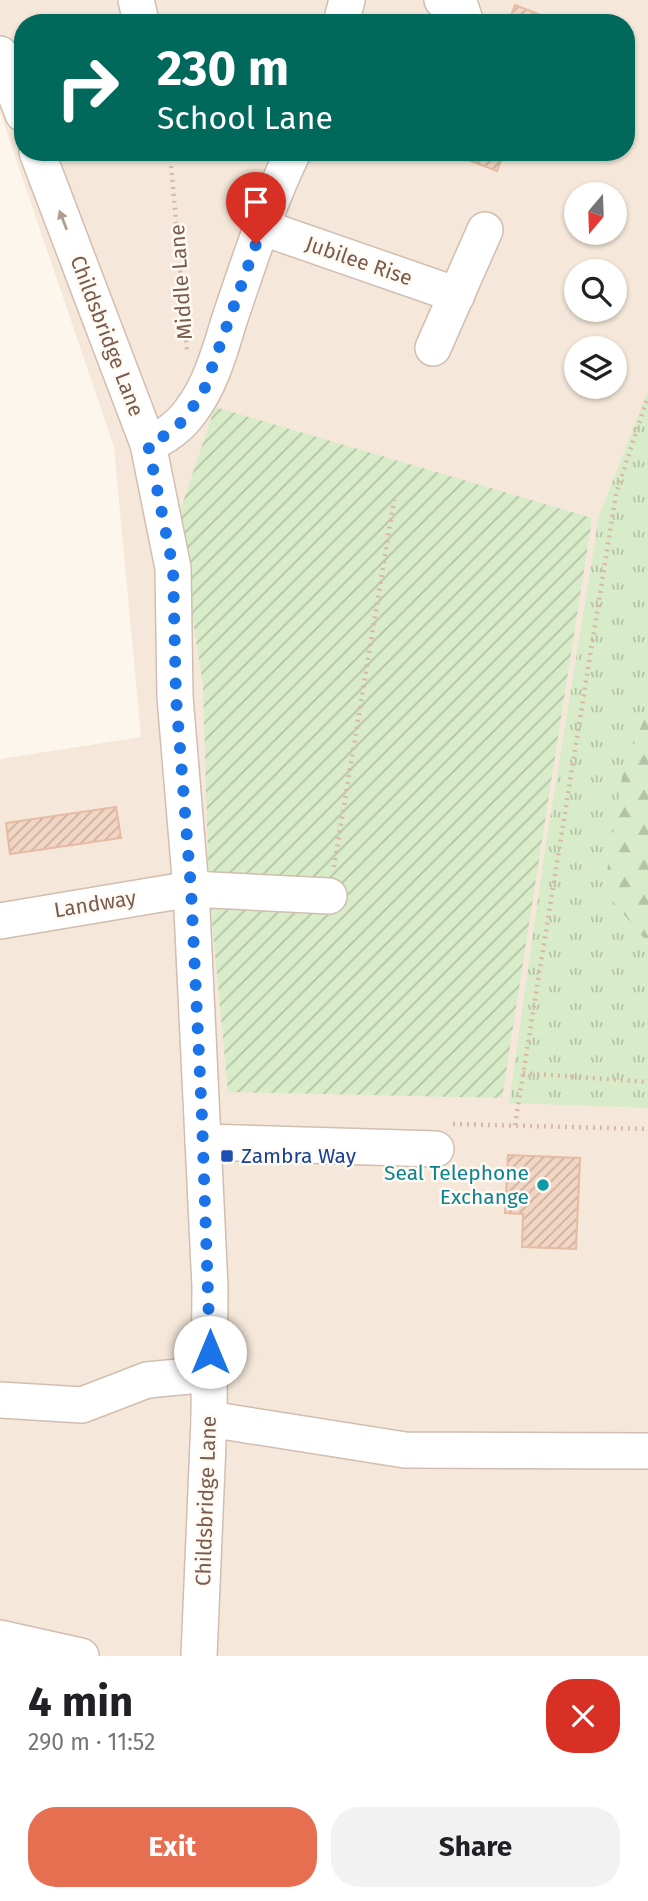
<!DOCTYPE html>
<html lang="en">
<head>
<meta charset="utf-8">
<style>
	body { margin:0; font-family:"Fira Sans",sans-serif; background:#f2f2f2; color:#202124; height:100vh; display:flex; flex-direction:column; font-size:26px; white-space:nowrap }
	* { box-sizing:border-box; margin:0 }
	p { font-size:23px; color:#757577 }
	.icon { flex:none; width:38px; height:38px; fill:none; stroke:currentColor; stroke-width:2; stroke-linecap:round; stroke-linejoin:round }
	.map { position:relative; height:1656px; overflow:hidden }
	.side { display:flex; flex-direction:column; background:#fff; flex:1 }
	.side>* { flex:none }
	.guide { position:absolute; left:14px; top:14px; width:621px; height:147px; border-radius:28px; box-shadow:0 2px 5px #0004; background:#00695c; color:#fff; overflow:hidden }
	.needle { width:46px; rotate:199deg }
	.fabs { position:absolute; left:564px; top:182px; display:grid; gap:14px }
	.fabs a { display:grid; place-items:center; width:63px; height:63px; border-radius:50%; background:#fff; box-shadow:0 2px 5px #0004; font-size:35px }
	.pin { position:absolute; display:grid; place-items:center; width:60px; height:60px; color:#fff; margin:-72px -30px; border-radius:50% 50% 50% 0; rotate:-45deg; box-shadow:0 0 7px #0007 }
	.pin .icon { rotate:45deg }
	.me { position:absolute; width:77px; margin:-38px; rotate:0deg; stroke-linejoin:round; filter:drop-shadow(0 0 5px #0008) }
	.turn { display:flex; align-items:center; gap:24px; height:147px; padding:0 28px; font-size:32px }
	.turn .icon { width:91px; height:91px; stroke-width:2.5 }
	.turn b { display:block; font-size:49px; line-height:60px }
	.round { display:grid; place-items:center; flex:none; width:74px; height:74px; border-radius:28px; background:#f2f2f2 }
	.overview { display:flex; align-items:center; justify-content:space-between; height:119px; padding:0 28px }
	h1 { font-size:42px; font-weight:700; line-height:52px }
	.action { display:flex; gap:14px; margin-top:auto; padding:14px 28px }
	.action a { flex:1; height:80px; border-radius:28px; background:#e76f51; color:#fff; font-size:28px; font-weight:700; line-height:80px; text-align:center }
	.action a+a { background:#f2f2f2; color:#202124 }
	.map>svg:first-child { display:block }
	.residential { fill:#f5e8da; fill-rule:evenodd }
	.grass { fill:url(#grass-tufts) }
	.forest { fill:url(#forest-firs) }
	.garden { fill:url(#garden-furrows) }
	.building { fill:url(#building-hatch); stroke:#e6bba3; stroke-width:2 }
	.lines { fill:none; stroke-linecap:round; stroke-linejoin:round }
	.minor-casing { stroke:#d1beb0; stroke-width:38 }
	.path { stroke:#d9b8a5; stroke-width:4.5; stroke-dasharray:2 5; stroke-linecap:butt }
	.minor { stroke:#fff; stroke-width:35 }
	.oneway { fill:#af9d94 }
	.route { stroke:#1a73e8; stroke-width:12; stroke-dasharray:0 21.6 }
	.transit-dot { fill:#1a4fb4; stroke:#fffaf3; stroke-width:2.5 }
	.culture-dot { fill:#0f9aa8; stroke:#fffaf3; stroke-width:2.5 }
	.labels { text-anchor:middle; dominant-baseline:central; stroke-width:5; stroke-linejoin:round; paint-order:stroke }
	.street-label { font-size:21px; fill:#7a5c4d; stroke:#fffaf3 }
	.transit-label { font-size:21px; fill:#164399; stroke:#fffaf3; text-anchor:start }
	.culture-label { font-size:21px; fill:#0d838f; stroke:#fffaf3; text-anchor:end }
</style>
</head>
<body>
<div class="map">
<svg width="648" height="1656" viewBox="0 0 648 1656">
	<defs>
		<pattern id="grass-tufts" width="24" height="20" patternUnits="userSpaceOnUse" patternTransform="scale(1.75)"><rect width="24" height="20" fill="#d8ecc9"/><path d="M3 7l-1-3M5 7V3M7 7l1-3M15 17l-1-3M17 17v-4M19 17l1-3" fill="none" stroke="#b4c2a5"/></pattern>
		<pattern id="forest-firs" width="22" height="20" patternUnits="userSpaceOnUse" patternTransform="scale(1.75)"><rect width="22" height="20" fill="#d8ecc9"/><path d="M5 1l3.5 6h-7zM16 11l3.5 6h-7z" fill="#b4c2a5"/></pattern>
		<pattern id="garden-furrows" width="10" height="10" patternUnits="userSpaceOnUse" patternTransform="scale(1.75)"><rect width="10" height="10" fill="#d8ecc9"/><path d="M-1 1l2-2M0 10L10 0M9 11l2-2" fill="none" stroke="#b4c2a5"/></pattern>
		<pattern id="building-hatch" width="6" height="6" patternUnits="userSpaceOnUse" patternTransform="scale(1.75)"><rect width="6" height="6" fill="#f3d5c3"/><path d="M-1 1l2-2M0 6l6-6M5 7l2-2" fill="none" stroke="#cab0a1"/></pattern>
	</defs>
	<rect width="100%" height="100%" fill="#fdf6ec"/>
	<path class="residential" d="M0,0H648V1656H0V759L141,737L114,447L0,112ZM23,23H626V152H23ZM576,194H614V233H576ZM576,271H614V310H576ZM576,348H614V387H576Z"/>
	<polygon class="grass" points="648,391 648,1108 509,1103 544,856 599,516"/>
	<polygon class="forest" points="648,710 648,938 644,938 604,891 623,771"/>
	<polygon class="garden" points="215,407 592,518 502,1098 228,1092 209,889 203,685 177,520"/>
	<g class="building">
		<polygon points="515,5 559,22 559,23 508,23"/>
		<polygon points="447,152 504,152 497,171"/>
		<polygon points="116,807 121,838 10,854 6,823"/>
		<polygon points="508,1155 580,1158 576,1249 522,1247 523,1214 505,1213"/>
	</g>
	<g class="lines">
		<g class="minor-casing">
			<g id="minor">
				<polyline points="136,0 140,17"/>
				<polyline points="442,0 461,8 466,23"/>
				<polyline points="341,23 347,0"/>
				<polyline points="0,54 23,114"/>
				<polyline points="37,152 148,444 173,568 175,697 191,889 210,1287 209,1419 199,1656"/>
				<polyline points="261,227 457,295"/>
				<polyline points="433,348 485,230"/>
				<path d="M148,444C164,438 180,426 190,412C211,385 220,350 230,318C249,262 267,206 293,152"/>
				<polyline points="0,921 191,889 329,896"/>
				<polyline points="203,1142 436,1149"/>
				<polyline points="0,1400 82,1405 147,1380 210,1374"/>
				<polyline points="209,1419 405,1450 648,1451"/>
				<polyline points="0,1638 81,1656"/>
			</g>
		</g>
		<g class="path">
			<polyline points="170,152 187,350"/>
			<polyline points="334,867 394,500"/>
			<polyline points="523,1073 648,1082"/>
			<polyline points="453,1124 648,1129"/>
			<polyline points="515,1125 616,494 648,396"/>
		</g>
		<use href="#minor" class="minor"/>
	</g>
	<defs><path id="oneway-solid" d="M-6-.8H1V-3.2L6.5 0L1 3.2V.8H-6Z" transform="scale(1.75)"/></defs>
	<use class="oneway" href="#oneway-solid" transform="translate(63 220) rotate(-111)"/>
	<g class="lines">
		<polyline class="route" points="210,1352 202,1118 191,889 176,697 173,568 148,444 166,435 184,420 204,390 256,244"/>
	</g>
	<rect class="transit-dot" x="220" y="1149" width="14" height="14" rx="3.5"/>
	<circle class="culture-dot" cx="543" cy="1185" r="7"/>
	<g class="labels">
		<g class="street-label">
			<text transform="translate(359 261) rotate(19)">Jubilee Rise</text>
			<text transform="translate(181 282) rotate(-94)">Middle Lane</text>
			<text transform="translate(107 336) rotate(69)">Childsbridge Lane</text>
			<text transform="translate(95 904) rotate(-9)">Landway</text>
			<text transform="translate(206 1501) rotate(-88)">Childsbridge Lane</text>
		</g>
		<g class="transit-label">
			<text x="241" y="1156">Zambra Way</text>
		</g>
		<g class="culture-label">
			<text x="529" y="1173">Seal Telephone<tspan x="529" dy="24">Exchange</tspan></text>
		</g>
	</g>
</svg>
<div class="fabs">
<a><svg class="needle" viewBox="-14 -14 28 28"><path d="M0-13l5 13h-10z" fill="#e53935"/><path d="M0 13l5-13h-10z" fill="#757577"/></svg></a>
<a><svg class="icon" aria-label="search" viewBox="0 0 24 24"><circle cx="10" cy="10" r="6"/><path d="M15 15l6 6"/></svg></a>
<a><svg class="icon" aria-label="layers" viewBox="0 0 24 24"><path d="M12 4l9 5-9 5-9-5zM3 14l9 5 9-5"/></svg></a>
</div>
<div class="pin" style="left:256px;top:244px;background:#d93025"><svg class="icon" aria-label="arrive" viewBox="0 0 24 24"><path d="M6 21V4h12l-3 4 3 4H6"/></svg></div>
<svg class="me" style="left:210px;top:1352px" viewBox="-20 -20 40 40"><circle r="19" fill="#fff"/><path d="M0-13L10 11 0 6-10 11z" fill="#1a73e8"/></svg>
<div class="guide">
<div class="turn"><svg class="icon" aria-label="right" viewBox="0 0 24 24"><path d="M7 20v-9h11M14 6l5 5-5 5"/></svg><div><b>230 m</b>School Lane</div></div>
</div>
</div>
<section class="side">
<div class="overview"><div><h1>4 min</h1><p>290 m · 11:52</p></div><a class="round" style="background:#d93025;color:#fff"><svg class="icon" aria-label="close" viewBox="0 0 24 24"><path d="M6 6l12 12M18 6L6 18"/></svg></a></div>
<div class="action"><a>Exit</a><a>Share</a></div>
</section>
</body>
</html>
